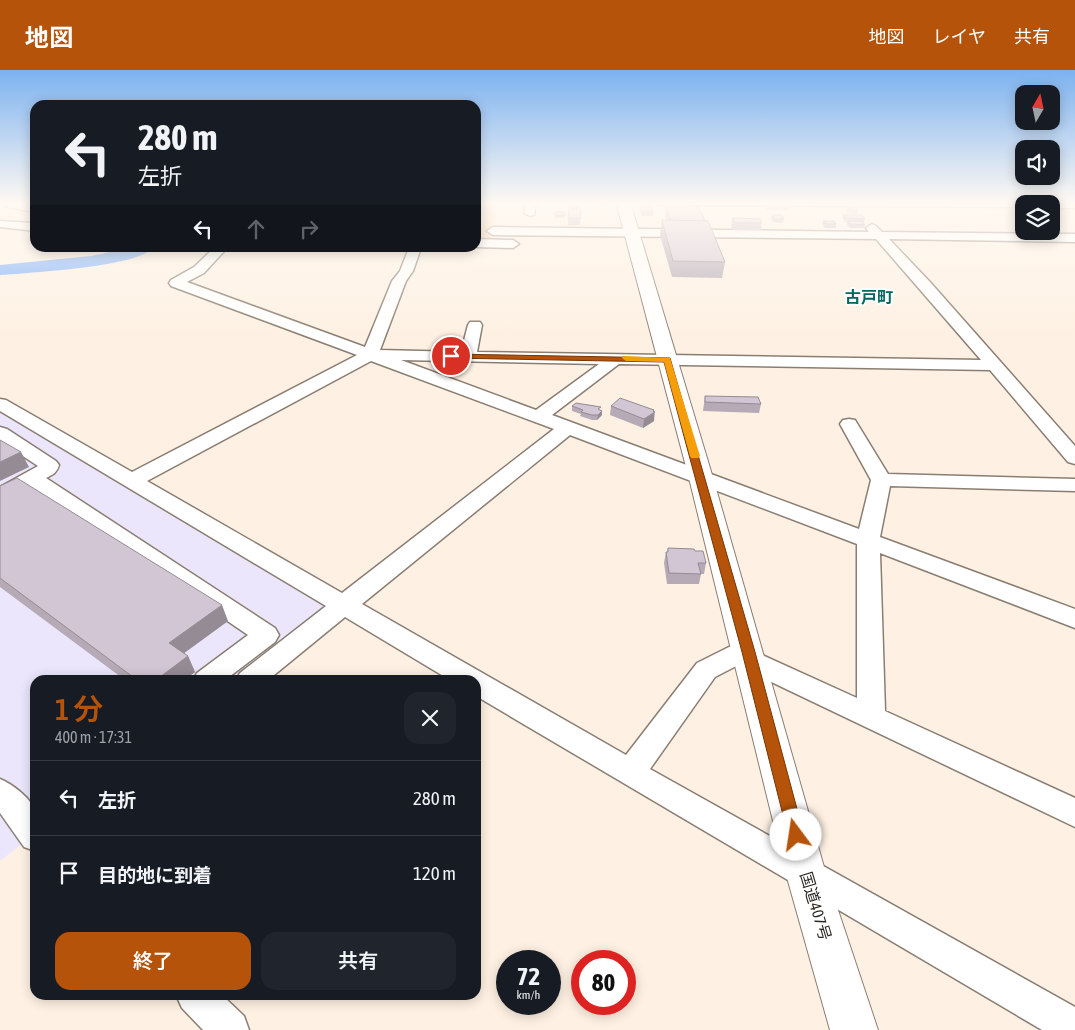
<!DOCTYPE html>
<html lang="ja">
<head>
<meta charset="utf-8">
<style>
	body { margin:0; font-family:"Asap Condensed","Noto Sans JP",sans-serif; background:#20242c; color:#f1f3f6; height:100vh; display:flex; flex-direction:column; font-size:19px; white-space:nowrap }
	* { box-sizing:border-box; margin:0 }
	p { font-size:16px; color:#9ea1a6 }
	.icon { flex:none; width:28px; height:28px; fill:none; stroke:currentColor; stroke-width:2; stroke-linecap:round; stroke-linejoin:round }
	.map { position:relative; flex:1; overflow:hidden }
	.details { position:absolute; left:30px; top:605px; width:451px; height:325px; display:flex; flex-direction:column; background:#171b24; border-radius:15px; box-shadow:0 2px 12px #0003 }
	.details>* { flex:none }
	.hud { position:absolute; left:30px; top:30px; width:451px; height:152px; border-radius:15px; box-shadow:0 2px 12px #0003; background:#171b24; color:#f1f3f6; overflow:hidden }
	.needle { width:32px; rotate:9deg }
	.fabs { position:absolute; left:1015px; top:15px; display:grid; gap:10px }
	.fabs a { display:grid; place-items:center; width:45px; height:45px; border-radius:10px; background:#171b24; box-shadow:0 2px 12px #0003; font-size:25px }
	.speed { position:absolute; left:496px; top:880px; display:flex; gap:10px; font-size:25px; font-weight:700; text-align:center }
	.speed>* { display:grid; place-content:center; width:65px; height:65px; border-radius:50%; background:#171b24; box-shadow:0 2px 12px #0003; line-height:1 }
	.speed small { font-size:12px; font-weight:400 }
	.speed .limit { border:8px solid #d22; background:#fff; color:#111 }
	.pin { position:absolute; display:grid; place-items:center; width:42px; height:42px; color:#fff; margin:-21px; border:2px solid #fff; border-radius:50%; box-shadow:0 1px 5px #0007 }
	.me { position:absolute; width:55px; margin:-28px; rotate:346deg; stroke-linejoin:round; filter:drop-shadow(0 0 4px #0008) }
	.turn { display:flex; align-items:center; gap:18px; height:105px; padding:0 25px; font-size:22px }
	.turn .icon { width:65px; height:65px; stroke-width:2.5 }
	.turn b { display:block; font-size:35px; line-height:42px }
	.lanes { display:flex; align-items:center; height:48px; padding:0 25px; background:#0003; justify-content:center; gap:25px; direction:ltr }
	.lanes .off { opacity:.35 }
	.round { display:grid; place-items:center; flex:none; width:52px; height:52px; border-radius:15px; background:#20242c }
	.headline { display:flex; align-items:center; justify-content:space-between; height:85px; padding:0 25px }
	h1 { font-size:30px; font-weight:600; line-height:38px; color:#b45309 }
	.button { display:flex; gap:10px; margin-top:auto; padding:10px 25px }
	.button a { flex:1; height:58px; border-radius:15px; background:#b45309; color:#fff; font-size:20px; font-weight:600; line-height:58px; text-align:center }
	.button a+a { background:#20242c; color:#f1f3f6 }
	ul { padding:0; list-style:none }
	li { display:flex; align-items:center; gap:15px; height:75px; padding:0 25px; border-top:1px solid #363941 }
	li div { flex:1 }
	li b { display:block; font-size:19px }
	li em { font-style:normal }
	header { display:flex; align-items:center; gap:30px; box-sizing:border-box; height:70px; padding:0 25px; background:#b45309; color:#fff }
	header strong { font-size:24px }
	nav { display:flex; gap:28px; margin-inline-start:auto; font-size:18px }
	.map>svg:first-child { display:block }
	.industrial { fill:#ebe6fc }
	.green { fill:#f9d3aa }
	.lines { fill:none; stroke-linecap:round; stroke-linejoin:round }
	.river { fill:#7aaefc; fill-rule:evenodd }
	.minor-casing { stroke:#8a7e72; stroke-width:3 }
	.highway-casing { stroke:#8a7e72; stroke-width:2 }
	.minor { fill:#fff; fill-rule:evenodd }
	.highway { fill:#fff; fill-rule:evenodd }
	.wall { fill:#b5aab6 }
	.shaded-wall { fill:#948b94 }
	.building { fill:#d3c6d4; stroke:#948b94 }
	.route { fill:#b45309; stroke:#753606 }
	.slow { fill:#f59e0b }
	.labels { text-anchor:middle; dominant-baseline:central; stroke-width:4; stroke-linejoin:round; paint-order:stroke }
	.far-quarter-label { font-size:16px; font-weight:bold; fill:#006660; stroke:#fff }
	.street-label { font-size:16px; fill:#2c2722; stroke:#fff }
</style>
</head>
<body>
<header>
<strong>地図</strong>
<nav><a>地図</a><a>レイヤ</a><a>共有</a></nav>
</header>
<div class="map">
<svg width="1075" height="960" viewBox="0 0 1075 960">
	<rect width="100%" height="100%" fill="#fef1e3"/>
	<polygon class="industrial" points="0,340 323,533 323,538 232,610 35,610 35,764 0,791"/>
	<polygon class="green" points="476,132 498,132 489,172 476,172"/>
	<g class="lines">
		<path class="river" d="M129,178H152C139,197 26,203 0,205V195L91,186Z"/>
		<g class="minor-casing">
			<g id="minor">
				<polygon points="11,132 35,136 35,142 7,137 6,135"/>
				<polygon points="526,132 536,132 534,145 530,146 524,143"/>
				<polygon points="671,132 1027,132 1029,134 1024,134 1024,137 676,135"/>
				<polygon points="1051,132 1075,132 1075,138 1051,138 1051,134 1046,134"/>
				<polygon points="0,151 35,153 35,161 0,157"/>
				<path d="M872,154L876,156L882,162L1075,164V172L889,169L930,212L1075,376V394L1068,392L990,300L619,294L552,345L859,459L871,410L840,354L843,350L849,349L855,350L888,404L1075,409V421L890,416L880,467L1075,539V558L880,483L885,641L1075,728V757L742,598L740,594L715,607L650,699L1075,937V960H1042L476,626V610H450L345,547L268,610H236L240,603L326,536L0,341V329L6,330L132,402L357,285L171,216L169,213L171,210L194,197L214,178H227L204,203L187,212L365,277L392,211L400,201L409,178H421L413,201L406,211L380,280L461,282L468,255L470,252H480L482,255L477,282L981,290L876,169L493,165L487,161L493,157L869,162L866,158ZM401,290L599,294L536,340ZM371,291L554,359L342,523L147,411ZM570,365L857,474V628L760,584L761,582L757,575L748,572L729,577L697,593L626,685L362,534Z"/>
				<polygon points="476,169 513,170 519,174 513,178 476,177"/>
				<path d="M0,357L7,359L56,391L59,395C57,403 52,405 46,408L275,558L279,565L275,572L225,610H193L197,603L248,565L31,417L7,429L0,431V417L38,396L0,371Z"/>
				<path d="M0,709C12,714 31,728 35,741C38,750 35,770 35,781L24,777L0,743Z"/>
				<polygon points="176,925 222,925 244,946 249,960 203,960 182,938"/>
			</g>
		</g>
		<g class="highway-casing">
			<polygon id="highway" points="616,132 630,132 713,408 826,804 878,960 830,960 786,804 689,408"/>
		</g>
		<use href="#minor" class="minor"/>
		<use href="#highway" class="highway"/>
	</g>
	<g class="wall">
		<polygon points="568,132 586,132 585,135 577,135 578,139 581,139 580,155 568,155"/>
		<rect x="599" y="132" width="9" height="3"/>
		<polygon points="656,132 668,132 668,136 677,137 677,134 687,137 705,151 725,192 722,208 672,207 660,165 662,150 666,150 665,147 666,137 656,137"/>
		<polygon points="765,132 787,132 788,133 787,140 767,140 764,136"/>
		<polygon points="871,132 879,132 882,134 881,138 873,138 870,134"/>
		<polygon points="640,136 653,142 653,146 642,146 640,140"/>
		<polygon points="847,137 858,140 857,144 849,143 846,141"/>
		<rect x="555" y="142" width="10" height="6"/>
		<polygon points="772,145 784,149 783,153 773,152 771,149"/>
		<polygon points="843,145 865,149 864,152 863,152 865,155 864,158 850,158 847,155 847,152 845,152 842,148"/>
		<polygon points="732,148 762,153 761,160 733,160 731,156"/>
		<polygon points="823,151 836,154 836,158 825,158 822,154"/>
		<polygon points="705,326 761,334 759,343 703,341"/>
		<polygon points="572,336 600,340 602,341 602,345 597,350 592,350 580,346 581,344 572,341"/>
		<polygon points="611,336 655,342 654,351 643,358 610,345"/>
		<polygon points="0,416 228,551 184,583 188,586 195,602 184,610 125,610 0,517"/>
		<polygon points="668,478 695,481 706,493 704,504 701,504 699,514 667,514 664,493 666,482 667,482"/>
	</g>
	<g class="shaded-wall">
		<polygon points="654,340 654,351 643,358 644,349"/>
		<polygon points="602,341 602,345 597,350 598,345"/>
		<polygon points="21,382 29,397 0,411 0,392"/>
		<polygon points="222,535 228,551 176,589 169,573"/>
		<polygon points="188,586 195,602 184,610 156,610"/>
	</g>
	<g class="building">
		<polygon points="568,132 577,132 578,138 569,138"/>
		<rect x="657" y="132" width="11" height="1"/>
		<polygon points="767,132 787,132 788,133 768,133"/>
		<polygon points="871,132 879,132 882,134 874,134"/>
		<polygon points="677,134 686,134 687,137 678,137"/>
		<polygon points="640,136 651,136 653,142 642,142"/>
		<polygon points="666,136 699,137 705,151 670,150"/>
		<polygon points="847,137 856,137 858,140 849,140"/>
		<polygon points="569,139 581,139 580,148 568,148"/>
		<rect x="555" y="142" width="10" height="3"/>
		<polygon points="772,145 782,145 784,149 774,149"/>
		<polygon points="843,145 861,145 865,149 846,148"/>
		<polygon points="732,148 760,149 762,153 735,153"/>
		<polygon points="662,150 708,151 725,192 673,191"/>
		<polygon points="823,151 834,151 836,154 826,154"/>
		<polygon points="848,151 862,151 865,155 850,154"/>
		<polygon points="705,326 758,327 761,334 705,332"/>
		<polygon points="620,328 654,340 653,341 655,342 644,349 611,336"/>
		<polygon points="576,333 601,337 598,339 602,341 598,345 592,345 581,342 583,340 572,336"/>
		<polygon points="0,370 21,382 0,392"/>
		<polygon points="17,408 222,535 169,573 188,586 156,610 137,610 0,508 0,416"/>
		<polygon points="668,478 694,479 695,481 703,481 706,493 698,493 701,504 669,503 666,482 668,482"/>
	</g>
	<linearGradient id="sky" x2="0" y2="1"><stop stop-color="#7cb2f0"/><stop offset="0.5" stop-color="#fff9f2"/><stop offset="1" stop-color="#fff9f2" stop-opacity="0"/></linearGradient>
	<rect width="1075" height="266" fill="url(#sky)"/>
	<polygon class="route" points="451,284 670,288 755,582 804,765 802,770 796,773 791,770 788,765 742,582 664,292 448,288 447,286"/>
	<polygon class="slow" points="623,286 670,288 700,386 698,388 691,388 690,386 664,292 626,291 622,288"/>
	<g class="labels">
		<g class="far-quarter-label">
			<text x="869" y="227">古戸町</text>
		</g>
		<g class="street-label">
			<text transform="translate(816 836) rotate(73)">国道407号</text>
		</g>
	</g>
</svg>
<div class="fabs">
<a><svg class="needle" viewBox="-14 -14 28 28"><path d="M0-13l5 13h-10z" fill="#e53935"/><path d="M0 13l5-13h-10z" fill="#9ea1a6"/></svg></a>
<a><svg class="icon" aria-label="sound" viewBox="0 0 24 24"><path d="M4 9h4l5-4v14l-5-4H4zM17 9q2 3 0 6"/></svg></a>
<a><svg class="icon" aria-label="layers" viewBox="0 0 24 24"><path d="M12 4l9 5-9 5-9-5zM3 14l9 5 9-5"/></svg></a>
</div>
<div class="speed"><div>72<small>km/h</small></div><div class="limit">80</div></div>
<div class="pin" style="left:451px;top:286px;background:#d93025"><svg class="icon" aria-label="arrive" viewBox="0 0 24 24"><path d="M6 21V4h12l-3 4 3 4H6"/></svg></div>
<svg class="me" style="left:796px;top:765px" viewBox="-20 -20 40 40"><circle r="19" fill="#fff"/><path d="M0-13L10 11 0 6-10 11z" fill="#b45309"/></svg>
<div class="hud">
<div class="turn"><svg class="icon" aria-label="left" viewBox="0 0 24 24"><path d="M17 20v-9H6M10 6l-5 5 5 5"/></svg><div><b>280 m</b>左折</div></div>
<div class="lanes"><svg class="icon" aria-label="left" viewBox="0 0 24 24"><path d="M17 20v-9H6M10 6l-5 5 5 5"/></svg><svg class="icon off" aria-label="ahead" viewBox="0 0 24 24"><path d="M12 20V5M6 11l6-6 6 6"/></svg><svg class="icon off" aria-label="right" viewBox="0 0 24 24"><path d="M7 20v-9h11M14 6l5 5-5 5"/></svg></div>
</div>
<section class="details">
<div class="headline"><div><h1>1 分</h1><p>400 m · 17:31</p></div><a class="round"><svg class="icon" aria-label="close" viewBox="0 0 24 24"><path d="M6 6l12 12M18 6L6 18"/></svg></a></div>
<ul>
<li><svg class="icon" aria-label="left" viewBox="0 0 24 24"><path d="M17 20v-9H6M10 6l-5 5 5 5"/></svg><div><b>左折</b></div><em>280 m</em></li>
<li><svg class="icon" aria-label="arrive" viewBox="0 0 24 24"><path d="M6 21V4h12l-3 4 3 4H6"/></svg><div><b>目的地に到着</b></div><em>120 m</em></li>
</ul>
<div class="button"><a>終了</a><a>共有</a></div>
</section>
</div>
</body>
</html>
